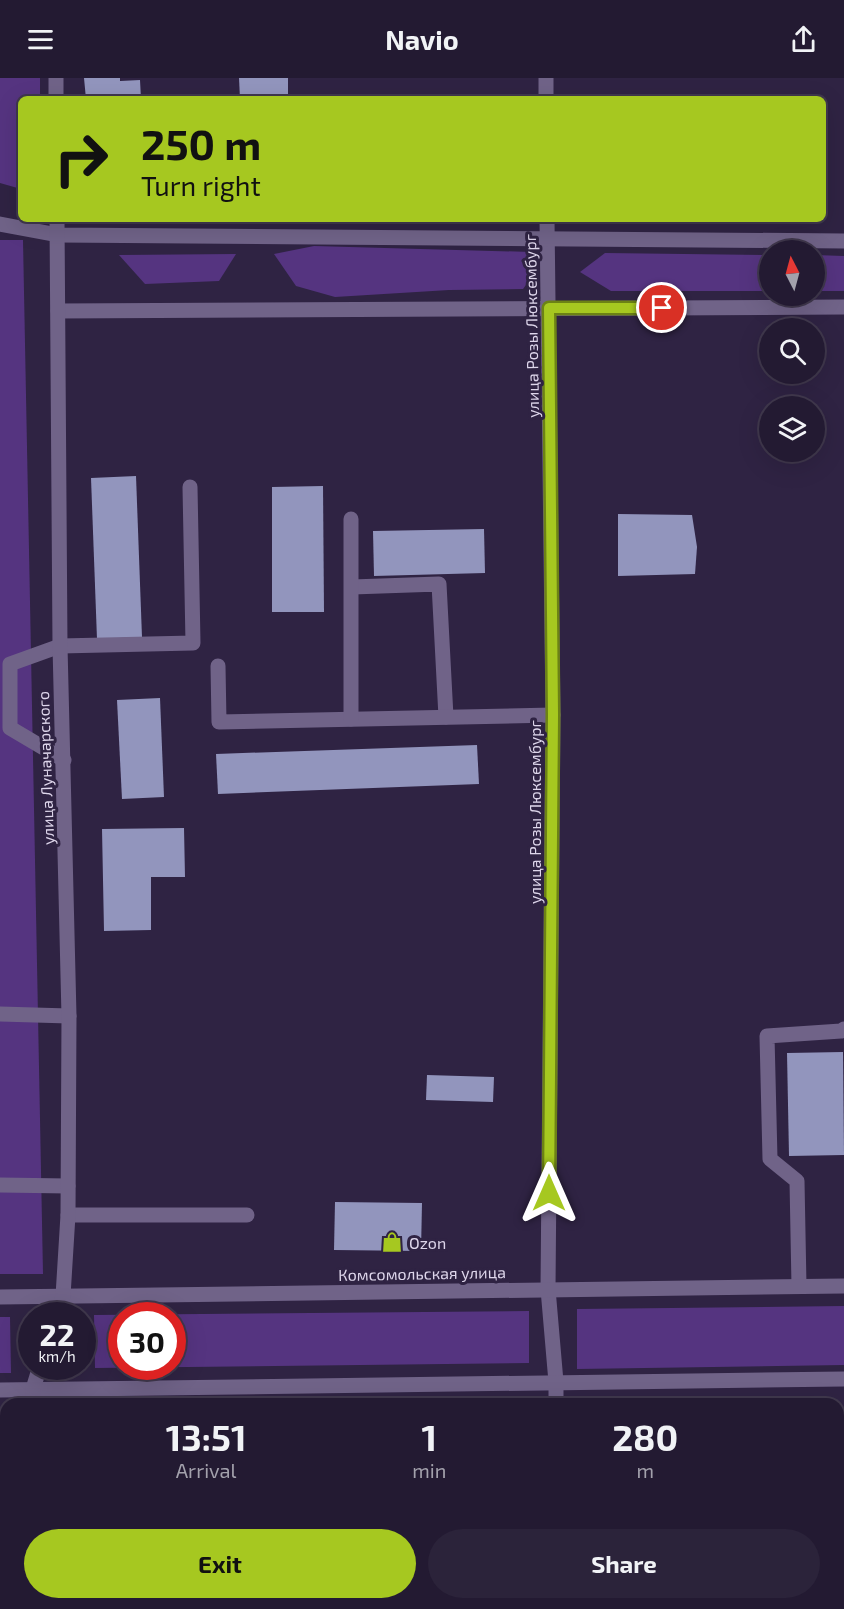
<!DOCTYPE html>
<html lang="en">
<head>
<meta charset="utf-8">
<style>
	body { margin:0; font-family:"Exo 2",sans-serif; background:#2b233a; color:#f1f3f6; height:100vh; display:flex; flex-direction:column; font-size:22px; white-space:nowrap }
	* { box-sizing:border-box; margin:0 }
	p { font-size:20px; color:#a3a1ac }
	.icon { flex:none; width:33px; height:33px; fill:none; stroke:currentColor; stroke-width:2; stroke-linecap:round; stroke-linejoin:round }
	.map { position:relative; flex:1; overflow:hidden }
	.sheet { position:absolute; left:0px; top:1320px; width:844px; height:212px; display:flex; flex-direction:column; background:#231a32; border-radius:18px 18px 0 0; box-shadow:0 6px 24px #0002,0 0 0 2px #40384d }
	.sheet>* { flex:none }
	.banner { position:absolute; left:18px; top:18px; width:808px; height:126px; border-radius:9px; box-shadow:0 6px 24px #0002,0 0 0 2px #40384d; background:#a6c820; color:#111; overflow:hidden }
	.needle { width:39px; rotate:354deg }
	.tools { position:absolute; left:759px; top:162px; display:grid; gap:12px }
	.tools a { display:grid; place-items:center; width:66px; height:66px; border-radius:50%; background:#231a32; box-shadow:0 6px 24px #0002,0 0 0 2px #40384d; font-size:30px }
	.speed { position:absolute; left:18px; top:1224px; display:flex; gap:12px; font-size:30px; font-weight:700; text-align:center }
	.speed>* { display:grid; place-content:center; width:78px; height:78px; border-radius:50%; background:#231a32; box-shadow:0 6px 24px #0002,0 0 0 2px #40384d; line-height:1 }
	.speed small { font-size:15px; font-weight:400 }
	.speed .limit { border:9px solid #d22; background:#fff; color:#111 }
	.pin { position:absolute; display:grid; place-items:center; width:51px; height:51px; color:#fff; margin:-26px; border:3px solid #fff; border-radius:50%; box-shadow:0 2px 6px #0007 }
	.me { position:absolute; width:66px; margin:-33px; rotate:0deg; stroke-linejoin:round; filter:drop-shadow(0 0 4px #0008) }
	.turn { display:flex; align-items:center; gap:21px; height:126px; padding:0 24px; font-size:27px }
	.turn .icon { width:78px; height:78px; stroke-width:2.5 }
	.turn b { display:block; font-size:42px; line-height:51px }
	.eta { display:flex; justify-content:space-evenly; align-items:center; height:102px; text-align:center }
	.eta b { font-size:36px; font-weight:700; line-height:42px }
	.primary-button { display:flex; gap:12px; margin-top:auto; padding:12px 24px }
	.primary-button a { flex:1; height:69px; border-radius:36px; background:#a6c820; color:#111; font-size:24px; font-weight:700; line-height:69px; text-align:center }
	.primary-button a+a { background:#2b233a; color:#f1f3f6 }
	header { display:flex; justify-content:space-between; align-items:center; height:78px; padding:0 24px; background:#231a32; font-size:27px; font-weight:700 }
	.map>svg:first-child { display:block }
	.green { fill:#553480; fill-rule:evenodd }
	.building { fill:#9295bd }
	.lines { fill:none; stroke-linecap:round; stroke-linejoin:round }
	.minor { stroke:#706388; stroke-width:15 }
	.route-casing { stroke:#6c8215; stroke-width:15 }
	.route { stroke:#a6c820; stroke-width:10 }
	.labels { text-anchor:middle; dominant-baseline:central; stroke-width:6; stroke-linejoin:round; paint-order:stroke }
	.street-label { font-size:16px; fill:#ded6eb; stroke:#2f2343 }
	.poi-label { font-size:16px; fill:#ded6eb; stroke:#2f2343; text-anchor:start }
</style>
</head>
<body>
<header><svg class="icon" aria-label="menu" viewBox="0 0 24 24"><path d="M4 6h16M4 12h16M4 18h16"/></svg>Navio<svg class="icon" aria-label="share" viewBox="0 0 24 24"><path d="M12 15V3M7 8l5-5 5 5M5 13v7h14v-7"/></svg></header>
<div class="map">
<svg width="844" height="1531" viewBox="0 0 844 1531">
	<rect width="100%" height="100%" fill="#2f2343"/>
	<g class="green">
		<polygon points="0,0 40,0 40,21 21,21 21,111 0,105"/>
		<polygon points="0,162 23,162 43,1196 0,1196"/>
		<polygon points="314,168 531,174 539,189 523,211 449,212 335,219 296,208 274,176"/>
		<polygon points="605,175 769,177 769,213 611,213 580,194"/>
		<polygon points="236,176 219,203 145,206 119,177"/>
		<polygon points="815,177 844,178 844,213 815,213"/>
		<polygon points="844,1228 844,1287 577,1291 577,1231"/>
		<path d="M529,1233V1285L95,1290L94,1237ZM122,1238H172V1288H122Z"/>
		<polygon points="0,1239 10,1239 11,1295 0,1295"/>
	</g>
	<g class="building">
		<polygon points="84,0 120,0 120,3 140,2 141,21 86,21"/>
		<polygon points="239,0 288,0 288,20 240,21"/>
		<polygon points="136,398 142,559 97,561 91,400"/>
		<polygon points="323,408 324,534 272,534 272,409"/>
		<polygon points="618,436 692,437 697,469 695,496 618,498"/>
		<polygon points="484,451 485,495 374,498 373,453"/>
		<polygon points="160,620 164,719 122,721 117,622"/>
		<polygon points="477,667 479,706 218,716 216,676"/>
		<polygon points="184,750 185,799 151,799 151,852 104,853 102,751"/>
		<polygon points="843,974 844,1077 789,1078 787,975"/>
		<polygon points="427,997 494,999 493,1024 426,1022"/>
		<polygon points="335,1124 422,1125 421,1173 334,1172"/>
		<rect x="144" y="1526" width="36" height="5"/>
		<polygon points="636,1526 699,1526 699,1531 637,1531"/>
	</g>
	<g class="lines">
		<g class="minor">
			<polyline points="56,0 56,21"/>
			<polyline points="546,0 546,21"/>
			<polyline points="547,141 553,637 548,1211 556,1304 556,1326"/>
			<polyline points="0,146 58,157 844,163"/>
			<polyline points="58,233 844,229"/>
			<polyline points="352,509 439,506 446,639"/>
			<polyline points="218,588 219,644 553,637"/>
			<polyline points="351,641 351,441"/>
			<polyline points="64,682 10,650 10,586 60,568 193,565 190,409"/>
			<polyline points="0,936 69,938"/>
			<polyline points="0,1107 68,1108"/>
			<polyline points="68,1137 247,1137"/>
			<polyline points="799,1208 797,1103 770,1081 767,958 841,953 844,951"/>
			<polyline points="0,1219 844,1208"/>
			<polyline points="57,1238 63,1218 68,1137 69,938 60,568 57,141"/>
			<polyline points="0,1312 844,1301"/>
			<polyline points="33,1326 33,1311 40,1288"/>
			<polyline points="0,1399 6,1399"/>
			<polyline points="0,1498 6,1498"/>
			<polyline points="216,1526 216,1531"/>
			<polyline points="29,1531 29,1526"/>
			<polyline points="555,1531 555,1526"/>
		</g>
	</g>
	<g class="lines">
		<g class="route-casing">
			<polyline id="route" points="549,1115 553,637 549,230 662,230"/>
		</g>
		<use href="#route" class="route"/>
	</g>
	<defs>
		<g id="shop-bare" transform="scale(1.62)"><path d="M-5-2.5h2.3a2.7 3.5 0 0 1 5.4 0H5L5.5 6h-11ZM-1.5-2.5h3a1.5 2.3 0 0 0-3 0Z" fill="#a6c820" stroke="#2f2343" stroke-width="2.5" paint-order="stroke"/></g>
	</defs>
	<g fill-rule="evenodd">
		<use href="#shop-bare" x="392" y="1164"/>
	</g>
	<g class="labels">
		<g class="street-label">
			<text transform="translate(531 248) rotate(-91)">улица Розы Люксембург</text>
			<text transform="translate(45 690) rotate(-92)">улица Луначарского</text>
			<text transform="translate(534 734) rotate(-90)">улица Розы Люксембург</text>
			<text transform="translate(422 1195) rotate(-1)">Комсомольская улица</text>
		</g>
		<g class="poi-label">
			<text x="409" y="1164">Ozon</text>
		</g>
	</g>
</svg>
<div class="tools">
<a><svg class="needle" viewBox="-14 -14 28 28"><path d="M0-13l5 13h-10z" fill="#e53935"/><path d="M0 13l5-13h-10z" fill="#a3a1ac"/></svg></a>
<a><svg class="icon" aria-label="search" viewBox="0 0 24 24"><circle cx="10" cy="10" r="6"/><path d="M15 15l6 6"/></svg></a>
<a><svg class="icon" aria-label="layers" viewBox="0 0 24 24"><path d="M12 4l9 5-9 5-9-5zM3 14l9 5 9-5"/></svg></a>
</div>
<div class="speed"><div>22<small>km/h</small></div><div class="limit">30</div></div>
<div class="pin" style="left:662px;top:230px;background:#d93025"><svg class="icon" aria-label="arrive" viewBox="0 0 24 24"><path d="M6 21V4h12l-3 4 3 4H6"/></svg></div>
<svg class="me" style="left:549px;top:1115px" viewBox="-20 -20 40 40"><path d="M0-17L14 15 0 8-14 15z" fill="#a6c820" stroke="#fff" stroke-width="4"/></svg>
<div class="banner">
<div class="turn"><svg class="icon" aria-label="right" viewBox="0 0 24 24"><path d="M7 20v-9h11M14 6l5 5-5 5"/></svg><div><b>250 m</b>Turn right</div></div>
</div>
<section class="sheet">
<div class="eta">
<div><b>13:51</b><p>Arrival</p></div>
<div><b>1</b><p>min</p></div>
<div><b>280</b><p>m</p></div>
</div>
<div class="primary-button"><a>Exit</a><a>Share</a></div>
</section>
</div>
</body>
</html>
